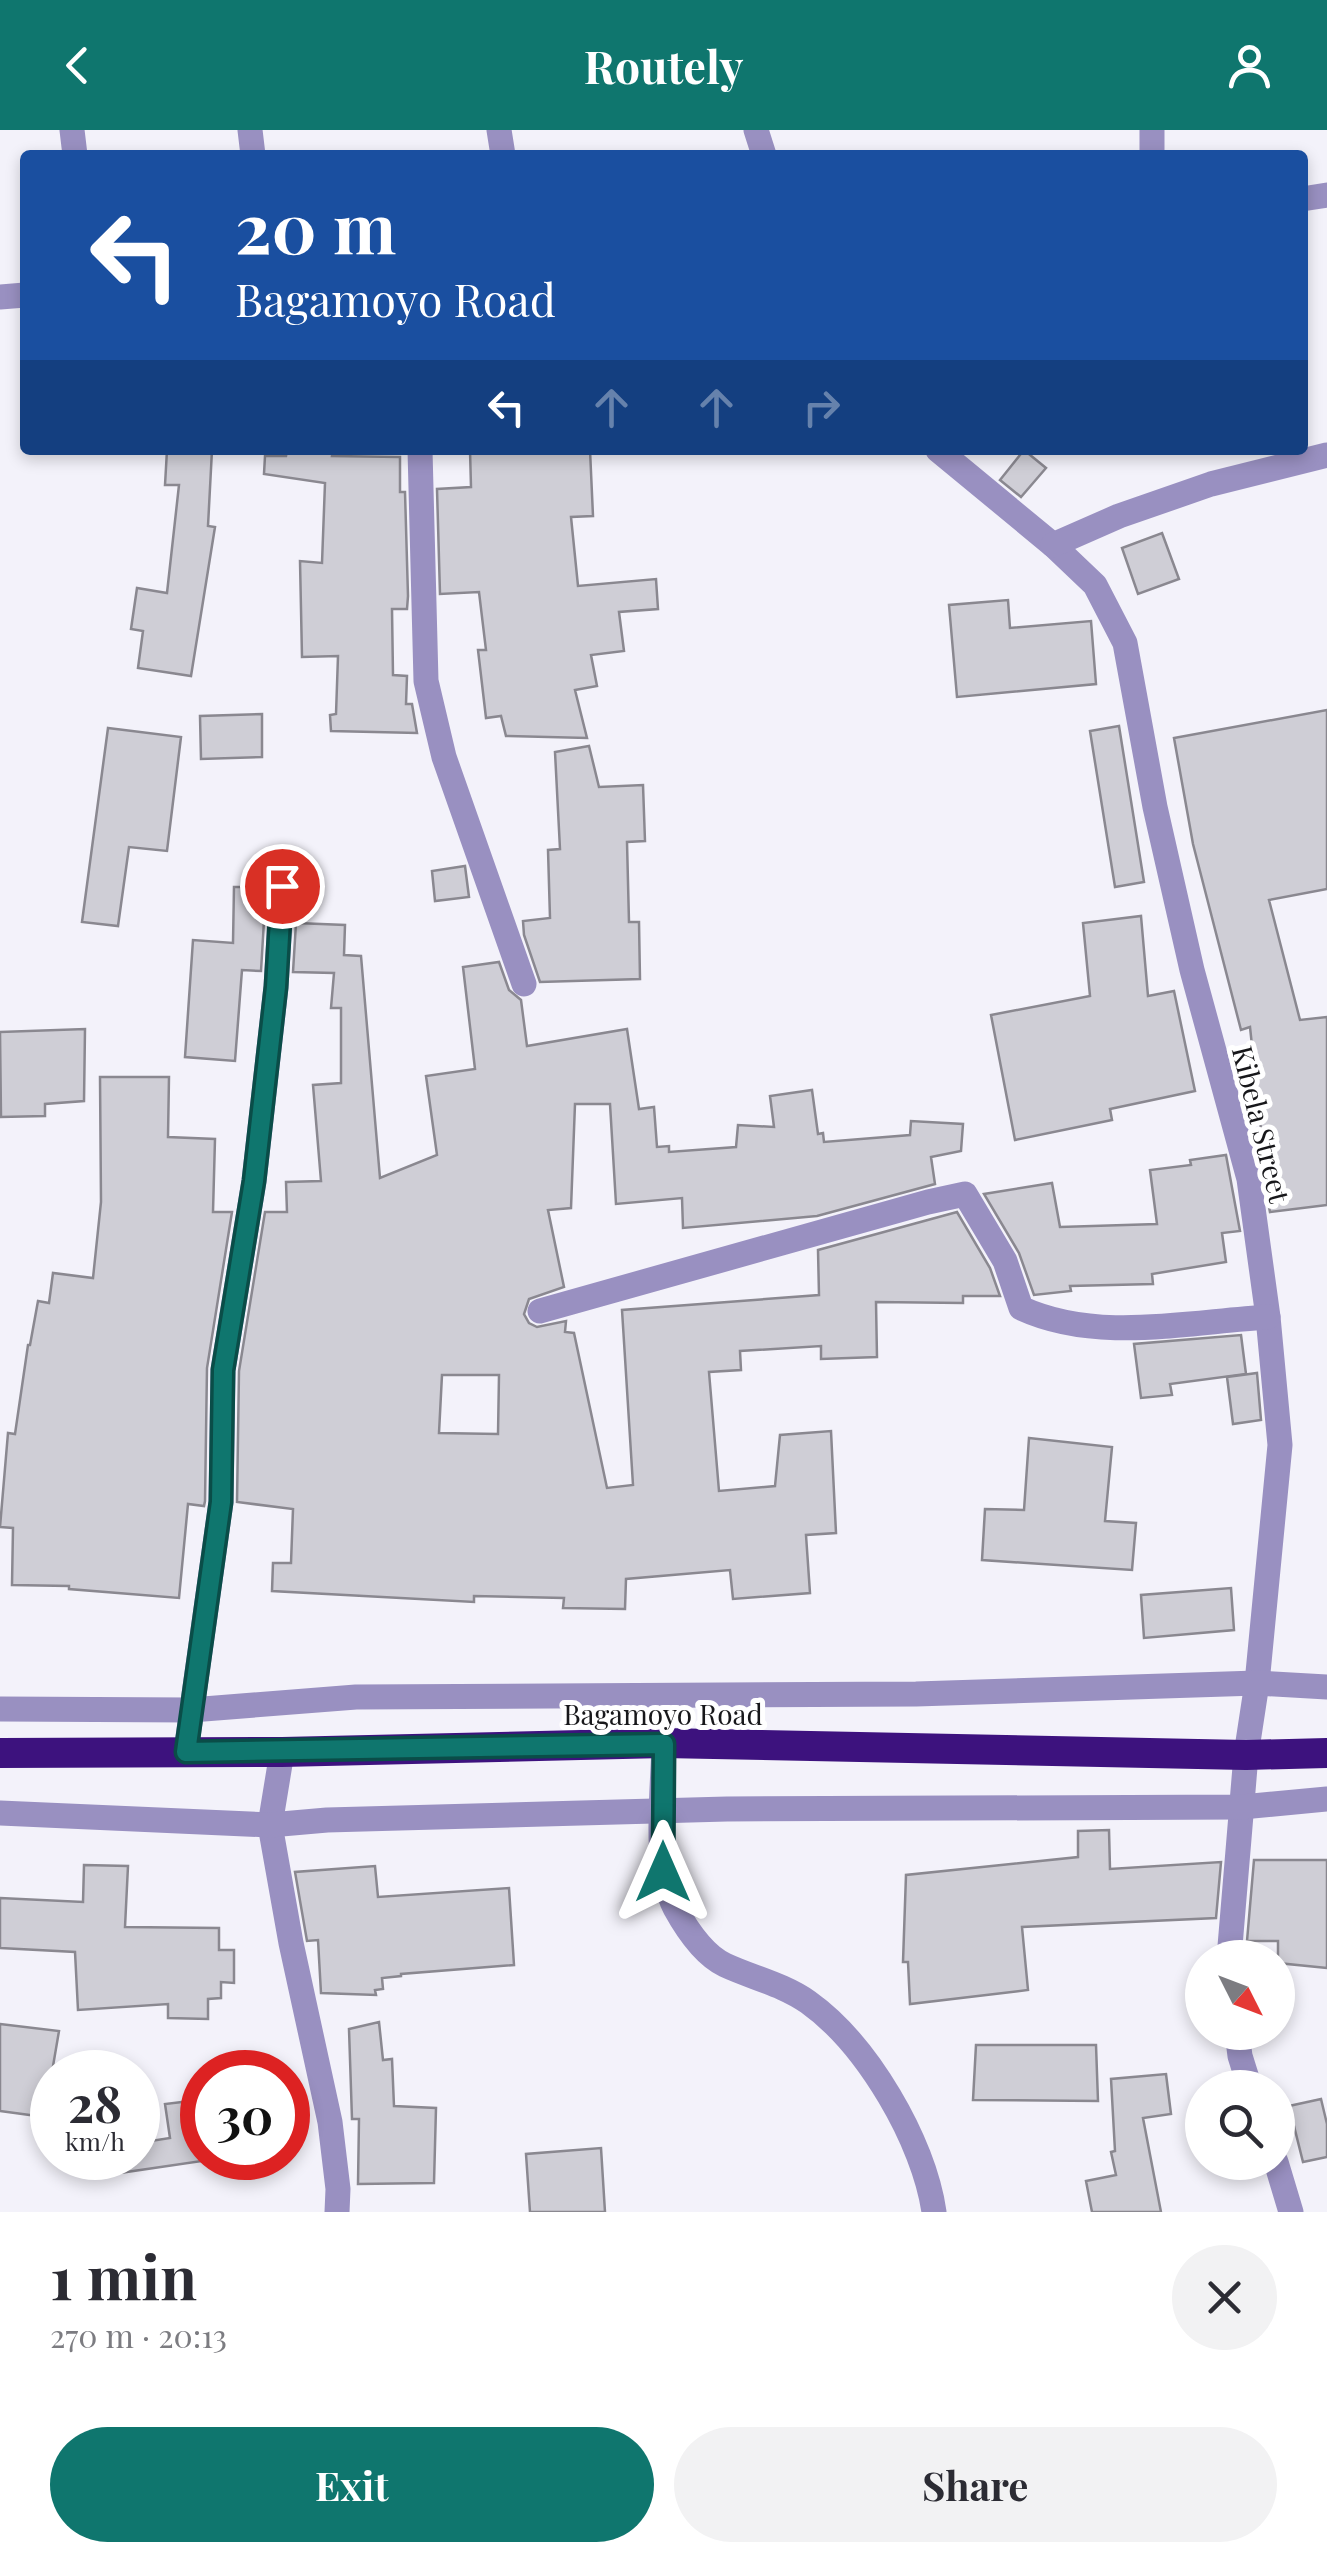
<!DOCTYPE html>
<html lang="en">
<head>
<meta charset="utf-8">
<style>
	body { margin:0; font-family:"Playfair Display",serif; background:#f2f2f3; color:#2b2b33; height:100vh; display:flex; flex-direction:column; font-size:38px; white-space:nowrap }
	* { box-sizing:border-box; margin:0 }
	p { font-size:32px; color:#7c7c81 }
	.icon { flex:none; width:55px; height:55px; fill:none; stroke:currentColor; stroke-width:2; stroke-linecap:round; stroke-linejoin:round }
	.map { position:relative; height:2082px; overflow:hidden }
	.drawer { display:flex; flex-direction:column; background:#fff; flex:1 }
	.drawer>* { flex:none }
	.top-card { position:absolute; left:20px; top:20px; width:1288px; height:305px; border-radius:10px; box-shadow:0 5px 15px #0003; background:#1a4fa0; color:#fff; overflow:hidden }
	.needle { width:65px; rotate:132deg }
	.fabs { position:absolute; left:1185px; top:1810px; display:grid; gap:20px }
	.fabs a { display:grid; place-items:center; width:110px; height:110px; border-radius:50%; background:#fff; box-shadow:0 5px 15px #0003; font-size:50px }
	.speed { position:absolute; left:30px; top:1920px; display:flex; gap:20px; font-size:50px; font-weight:700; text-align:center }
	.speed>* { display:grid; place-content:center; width:130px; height:130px; border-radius:50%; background:#fff; box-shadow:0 5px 15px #0003; line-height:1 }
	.speed small { font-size:25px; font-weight:400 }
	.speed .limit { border:15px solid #d22; background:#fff; color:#111 }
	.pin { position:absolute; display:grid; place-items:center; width:85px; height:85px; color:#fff; margin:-42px; border:5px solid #fff; border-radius:50%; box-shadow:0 2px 10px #0007 }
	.me { position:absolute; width:110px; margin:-55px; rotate:0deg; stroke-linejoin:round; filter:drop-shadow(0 0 8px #0008) }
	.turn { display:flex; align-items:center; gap:35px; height:210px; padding:0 50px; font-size:45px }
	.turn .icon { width:130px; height:130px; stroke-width:2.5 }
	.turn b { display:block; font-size:70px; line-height:85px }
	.lanes { display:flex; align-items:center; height:95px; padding:0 50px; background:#0003; justify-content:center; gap:50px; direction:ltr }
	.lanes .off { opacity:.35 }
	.round { display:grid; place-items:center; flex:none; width:105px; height:105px; border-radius:52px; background:#f2f2f3 }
	.headline { display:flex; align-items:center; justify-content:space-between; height:170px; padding:0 50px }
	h1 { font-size:60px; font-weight:700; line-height:75px }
	.cta { display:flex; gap:20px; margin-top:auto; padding:20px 50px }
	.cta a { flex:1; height:115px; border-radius:60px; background:#0f766e; color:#fff; font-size:40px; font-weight:700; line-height:115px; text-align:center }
	.cta a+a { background:#f2f2f3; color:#2b2b33 }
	header { display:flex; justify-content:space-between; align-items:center; height:130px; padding:0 50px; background:#0f766e; color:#fff; font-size:45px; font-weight:700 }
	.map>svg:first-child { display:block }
	.building { fill:#cfced6; stroke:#8a8890; stroke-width:2.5; fill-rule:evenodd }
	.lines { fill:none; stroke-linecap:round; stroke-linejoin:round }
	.street { stroke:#9990c1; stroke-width:25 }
	.highway { stroke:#3d127e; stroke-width:30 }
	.route-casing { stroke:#0a4d48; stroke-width:25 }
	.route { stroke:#0f766e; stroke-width:18 }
	.labels { text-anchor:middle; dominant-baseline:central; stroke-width:10; stroke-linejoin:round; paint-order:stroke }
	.street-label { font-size:28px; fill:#17171a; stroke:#fff }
</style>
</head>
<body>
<header><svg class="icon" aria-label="back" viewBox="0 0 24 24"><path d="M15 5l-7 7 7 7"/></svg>Routely<svg class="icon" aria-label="person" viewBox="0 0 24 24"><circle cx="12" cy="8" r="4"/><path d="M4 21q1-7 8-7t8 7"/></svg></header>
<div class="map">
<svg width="1327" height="2082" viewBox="0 0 1327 2082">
	<rect width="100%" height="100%" fill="#f3f2fa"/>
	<g class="building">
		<polygon points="167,320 212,320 208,396 215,397 191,546 138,538 143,501 131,499 137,458 167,463 179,355 165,355"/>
		<polygon points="287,320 333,320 332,326 400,327 400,362 405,362 408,466 407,479 392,479 393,545 407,546 406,574 412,574 417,603 331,601 330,585 336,584 338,526 302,527 300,431 322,433 325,353 264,344 265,326 286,326"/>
		<polygon points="470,320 590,320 593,386 571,387 578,456 656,449 658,479 619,482 624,521 591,525 597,556 575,560 587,608 506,606 501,586 486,588 478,520 486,520 479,462 440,464 437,359 471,357"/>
		<polygon points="1024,320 1046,338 1021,367 1000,350"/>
		<polygon points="1162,403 1179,449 1138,464 1122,418"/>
		<polygon points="1008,470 1010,498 1091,491 1096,554 957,567 949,475"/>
		<polygon points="1327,580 1327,759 1269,770 1300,890 1327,887 1327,1075 1270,1082 1258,1020 1263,1019 1250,897 1241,900 1193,714 1174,608"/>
		<polygon points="262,584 262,627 201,629 200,586"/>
		<polygon points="1119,596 1144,752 1115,757 1090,601"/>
		<polygon points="108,598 181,607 167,721 129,717 118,796 82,792"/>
		<polygon points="589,616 599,657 643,655 645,711 627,712 629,792 639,792 640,849 540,852 524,805 523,791 550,788 548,720 560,719 555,622"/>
		<polygon points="465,736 469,767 435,771 432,741"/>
		<polygon points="234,757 266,757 261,841 242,840 235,931 185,927 193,810 233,813"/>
		<polygon points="1141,786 1148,866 1174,861 1195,961 1110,979 1112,990 1015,1010 991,885 1090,866 1083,793"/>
		<path d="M296,793L345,795L344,825L361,826L380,1048L437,1025L426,946L475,939L463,837L499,832L509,860L521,870L527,916L627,899L639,979L654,977L657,1017L669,1016V1022L736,1017L738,995L774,997L770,966L812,960L818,1004L823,1003L824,1012L910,1005L911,991L963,994L961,1021L931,1027L935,1054L817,1086L683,1098L682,1068L616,1074L610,974H575L571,1078L548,1080L564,1157L529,1169L524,1184L529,1193L537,1197L566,1191L565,1202L574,1203L607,1358L633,1355L622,1180L819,1165L818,1120L957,1082L990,1138L1000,1166H963V1173L876,1172L877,1227L821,1229V1216L740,1221L741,1240L709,1242L719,1361L775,1356L780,1305L831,1301L836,1403L806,1405L810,1463L733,1469L730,1440L626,1449L625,1479L563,1478L564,1468L474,1466V1472L272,1461L273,1433H291L293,1379L237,1372L239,1241L265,1082H287L286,1052L321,1051L313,955L341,953V878H331L334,843L293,842ZM442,1245H499L498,1304L439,1303Z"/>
		<polygon points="85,899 84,971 45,974 45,986 1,987 0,902"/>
		<polygon points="100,947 169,947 168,1007 215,1009 213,1082 232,1082 207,1238 205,1371 204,1376 188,1374 179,1468 69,1459 69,1456 12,1455 13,1398 0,1397 8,1303 15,1304 28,1215 30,1215 38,1171 49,1173 53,1143 93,1148 101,1072"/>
		<polygon points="1226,1025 1240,1101 1222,1103 1226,1132 1152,1144 1153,1154 1070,1156 1071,1161 1034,1165 1019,1123 984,1064 1052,1053 1060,1097 1157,1094 1150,1040 1191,1035 1190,1030"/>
		<polygon points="1241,1205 1246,1244 1170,1254 1172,1265 1141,1268 1134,1214"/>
		<polygon points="1257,1243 1261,1290 1233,1294 1227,1247"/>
		<polygon points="1029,1308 1112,1317 1105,1391 1136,1393 1132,1440 982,1430 985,1379 1024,1380"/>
		<polygon points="1231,1458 1234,1500 1144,1508 1141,1465"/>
		<polygon points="1109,1700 1110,1739 1221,1732 1216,1788 1022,1797 1028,1860 910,1874 908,1832 903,1832 906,1745 1078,1727 1078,1701"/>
		<polygon points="1254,1730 1327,1730 1327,1838 1278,1833 1278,1811 1247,1811"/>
		<polygon points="84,1735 128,1736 125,1797 219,1798 219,1820 234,1820 234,1853 221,1852 221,1868 208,1869 208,1889 168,1888 168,1874 78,1880 75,1822 0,1818 0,1768 83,1772"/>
		<polygon points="375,1736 378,1767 509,1758 514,1835 401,1844 401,1846 382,1848 383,1859 375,1860 376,1865 321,1863 318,1810 307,1811 295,1742"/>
		<polygon points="379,1892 383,1930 392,1929 394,1976 436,1978 434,2053 358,2054 359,1989 352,1989 349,1899"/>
		<polygon points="0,1894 59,1901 52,1942 52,1988 0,1981"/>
		<polygon points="976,1915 1096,1915 1098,1971 973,1970"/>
		<polygon points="1166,1944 1171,1984 1143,1988 1161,2082 1092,2082 1086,2051 1116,2045 1111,2022 1115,2021 1111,1949"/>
		<polygon points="1321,1969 1327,1994 1327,2027 1303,2032 1289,1976"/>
		<polygon points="199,1970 202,2031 106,2045 103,2028 138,2028 138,2013 170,2008 165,1974"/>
		<polygon points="601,2018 605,2082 530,2082 526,2024"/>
	</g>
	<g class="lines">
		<g class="street">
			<polyline points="72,0 75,25"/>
			<polyline points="250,0 253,25"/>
			<polyline points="499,0 503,25"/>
			<polyline points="756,0 764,25"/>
			<polyline points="1152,25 1152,0"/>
			<polyline points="1302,69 1327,65"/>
			<polyline points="0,167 25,165"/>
			<polyline points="420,320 426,551 444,627 524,854"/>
			<polyline points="938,320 1053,415 1095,455 1125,513 1155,677 1192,840 1249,1049 1268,1187 1280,1315 1257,1553 1246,1625 1229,1828"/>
			<polyline points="1053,415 1119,386 1211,354 1327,325"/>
			<path d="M540,1181L928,1072L965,1064L1005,1131L1021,1178C1097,1213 1187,1192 1268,1187"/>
			<polyline points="0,1579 191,1580 356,1567 916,1564 1257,1553 1327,1557"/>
			<path d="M664,1613C663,1663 653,1734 675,1778C686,1798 704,1825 725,1835C753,1848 782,1854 808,1872C867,1914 924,2011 934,2082"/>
			<polyline points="186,1621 221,1372 223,1240 254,1051 276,857 282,756"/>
			<polyline points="282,1622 270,1695 291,1813 330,1992 338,2059 337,2082"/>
			<polyline points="0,1683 270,1695 327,1690 727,1679 1242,1677 1327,1669"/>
			<polyline points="1237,1902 1240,1926 1250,1958"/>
			<polyline points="1276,2032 1291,2082"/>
		</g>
		<polyline class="highway" points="0,1623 282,1622 664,1613 1246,1625 1327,1623"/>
	</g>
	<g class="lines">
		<g class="route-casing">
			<polyline id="route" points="282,756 276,857 254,1051 223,1240 221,1372 186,1622 664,1614 663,1742"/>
		</g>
		<use href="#route" class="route"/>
	</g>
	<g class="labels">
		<g class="street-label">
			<text transform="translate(1262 994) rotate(76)">Kibela Street</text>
			<text x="663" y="1583">Bagamoyo Road</text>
		</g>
	</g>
</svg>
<div class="fabs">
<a><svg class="needle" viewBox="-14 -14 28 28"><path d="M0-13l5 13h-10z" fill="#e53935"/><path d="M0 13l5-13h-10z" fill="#7c7c81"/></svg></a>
<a><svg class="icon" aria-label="search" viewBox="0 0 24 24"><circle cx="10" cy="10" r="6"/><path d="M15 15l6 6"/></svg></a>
</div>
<div class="speed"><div>28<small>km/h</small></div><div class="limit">30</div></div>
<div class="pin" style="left:282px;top:756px;background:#d93025"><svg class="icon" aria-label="arrive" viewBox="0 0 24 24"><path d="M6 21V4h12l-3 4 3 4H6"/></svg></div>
<svg class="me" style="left:663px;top:1742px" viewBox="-20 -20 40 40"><path d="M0-17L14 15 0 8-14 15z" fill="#0f766e" stroke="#fff" stroke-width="4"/></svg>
<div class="top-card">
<div class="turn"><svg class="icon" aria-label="left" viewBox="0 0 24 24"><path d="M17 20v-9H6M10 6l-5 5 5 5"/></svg><div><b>20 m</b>Bagamoyo Road</div></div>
<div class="lanes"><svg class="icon" aria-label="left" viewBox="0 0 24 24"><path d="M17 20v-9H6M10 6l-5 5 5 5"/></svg><svg class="icon off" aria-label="ahead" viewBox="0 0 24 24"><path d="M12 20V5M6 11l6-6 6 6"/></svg><svg class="icon off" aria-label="ahead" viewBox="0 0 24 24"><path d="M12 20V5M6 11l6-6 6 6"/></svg><svg class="icon off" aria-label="right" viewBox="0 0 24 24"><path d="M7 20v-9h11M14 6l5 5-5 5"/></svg></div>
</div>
</div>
<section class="drawer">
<div class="headline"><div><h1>1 min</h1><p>270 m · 20:13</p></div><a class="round"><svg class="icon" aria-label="close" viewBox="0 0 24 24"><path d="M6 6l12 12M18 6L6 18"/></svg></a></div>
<div class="cta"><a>Exit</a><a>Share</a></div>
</section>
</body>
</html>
